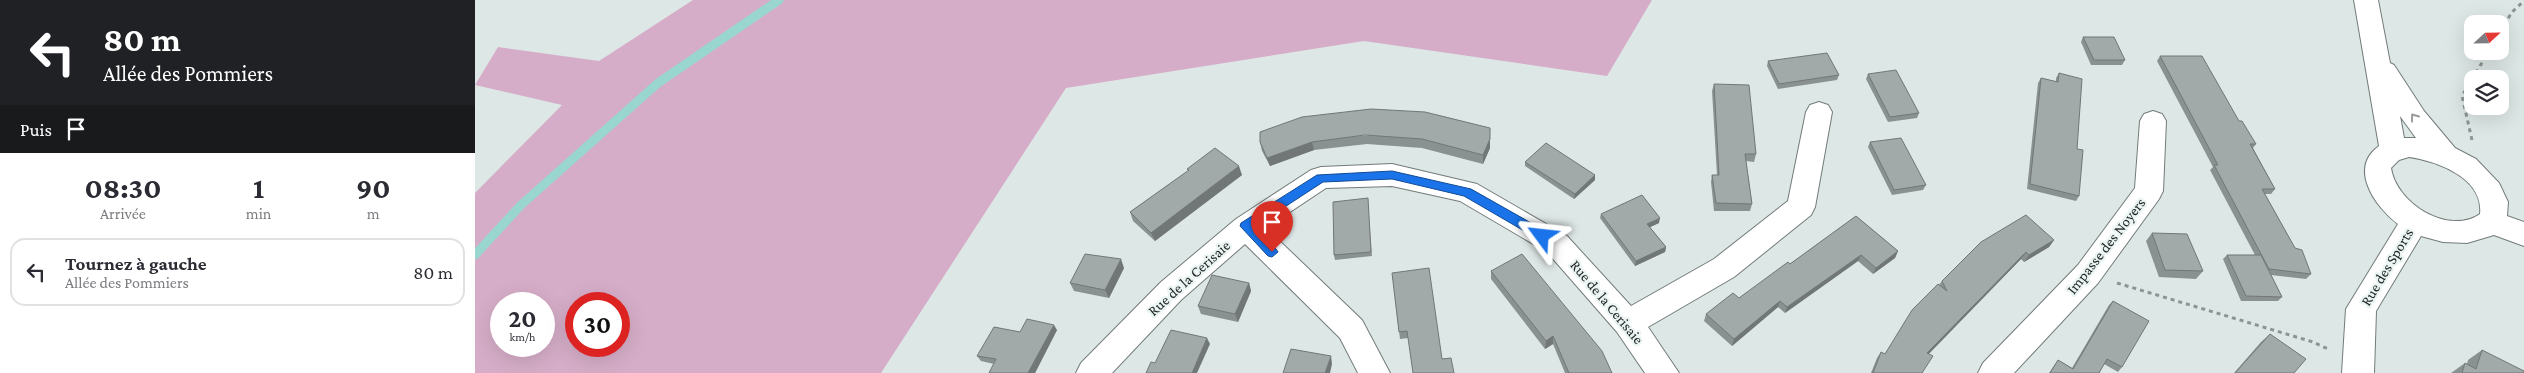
<!DOCTYPE html>
<html lang="fr">
<head>
<meta charset="utf-8">
<style>
	body { margin:0; font-family:"Crimson Pro",serif; background:#f2f2f3; color:#2b2b33; height:100vh; display:flex; flex-direction:column; font-size:19px; white-space:nowrap }
	* { box-sizing:border-box; margin:0 }
	p { font-size:16px; color:#7c7c81 }
	.icon { flex:none; width:28px; height:28px; fill:none; stroke:currentColor; stroke-width:2; stroke-linecap:round; stroke-linejoin:round }
	.map { position:relative; flex:1; overflow:hidden }
	.panel { display:flex; flex-direction:column; background:#fff; width:475px }
	.panel>* { flex:none }
	.guide { background:#202124; color:#fff; overflow:hidden }
	.needle { width:32px; rotate:68deg }
	.controls { position:absolute; left:1989px; top:15px; display:grid; gap:10px }
	.controls a { display:grid; place-items:center; width:45px; height:45px; border-radius:10px; background:#fff; box-shadow:0 5px 20px #0002; font-size:25px }
	.speed { position:absolute; left:15px; top:292px; display:flex; gap:10px; font-size:25px; font-weight:700; text-align:center }
	.speed>* { display:grid; place-content:center; width:65px; height:65px; border-radius:50%; background:#fff; box-shadow:0 5px 20px #0002; line-height:1 }
	.speed small { font-size:12px; font-weight:400 }
	.speed .limit { border:8px solid #d22; background:#fff; color:#111 }
	.pin { position:absolute; display:grid; place-items:center; width:42px; height:42px; color:#fff; margin:-51px -21px; border-radius:50% 50% 50% 0; rotate:-45deg; box-shadow:0 0 5px #0007 }
	.pin .icon { rotate:45deg }
	.me { position:absolute; width:55px; margin:-28px; rotate:300deg; stroke-linejoin:round; filter:drop-shadow(0 0 4px #0008) }
	.turn { display:flex; align-items:center; gap:18px; height:105px; padding:0 20px; font-size:22px }
	.turn .icon { width:65px; height:65px; stroke-width:2.5 }
	.turn b { display:block; font-size:35px; line-height:42px }
	.then { display:flex; align-items:center; height:48px; padding:0 20px; background:#0003; gap:10px; font-size:19px }
	.eta { display:flex; justify-content:space-evenly; align-items:center; height:85px; text-align:center }
	.eta b { font-size:30px; font-weight:700; line-height:35px }
	ul { padding:0; list-style:none }
	li { display:flex; align-items:center; gap:15px; height:68px; margin:0 10px 8px; padding:0 10px; border:2px solid #e1e1e2; border-radius:15px }
	li div { flex:1 }
	li b { display:block; font-size:19px }
	li em { font-style:normal }
	main { display:flex; flex:1; min-height:0 }
	.map>svg:first-child { display:block }
	.green { fill:#d6adc8; fill-rule:evenodd }
	.lines { fill:none; stroke-linecap:round; stroke-linejoin:round }
	.stream { stroke:#99d6cf; stroke-width:9 }
	.minor-casing { stroke:#727b7a; stroke-width:2 }
	.path { stroke:#8d9593; stroke-width:3; stroke-dasharray:4 4; stroke-linecap:butt }
	.minor { fill:#fff; fill-rule:evenodd }
	.wall { fill:#8a9291 }
	.shaded-wall { fill:#717776 }
	.building { fill:#a1aaa9; stroke:#717776 }
	.oneway { stroke:#9a9c9c }
	.route { fill:#1a73e8; stroke:#114b97 }
	.labels { text-anchor:middle; dominant-baseline:central; stroke-width:4.5; stroke-linejoin:round; paint-order:stroke }
	.street-label { font-size:15px; fill:#1f2322; stroke:#eaf4f2 }
</style>
</head>
<body>
<main>
<section class="panel">
<div class="guide">
<div class="turn"><svg class="icon" aria-label="left" viewBox="0 0 24 24"><path d="M17 20v-9H6M10 6l-5 5 5 5"/></svg><div><b>80 m</b>Allée des Pommiers</div></div>
<div class="then">Puis<svg class="icon" aria-label="arrive" viewBox="0 0 24 24"><path d="M6 21V4h12l-3 4 3 4H6"/></svg></div>
</div>
<div class="eta">
<div><b>08:30</b><p>Arrivée</p></div>
<div><b>1</b><p>min</p></div>
<div><b>90</b><p>m</p></div>
</div>
<ul>
<li><svg class="icon" aria-label="left" viewBox="0 0 24 24"><path d="M17 20v-9H6M10 6l-5 5 5 5"/></svg><div><b>Tournez à gauche</b><p>Allée des Pommiers</p></div><em>80 m</em></li>
</ul>
</section>
<div class="map">
<svg width="2049" height="373" viewBox="0 0 2049 373">
	<rect width="100%" height="100%" fill="#dde7e5"/>
	<path class="green" d="M218,0H1177L1132,76L889,41L591,88L406,373H0V193L87,105L0,85L23,47L124,61ZM26,304H69V346H26ZM101,304H144V346H101Z"/>
	<g class="lines">
		<polyline class="stream" points="0,255 46,205 183,83 304,0"/>
		<g class="minor-casing">
			<g id="minor">
				<path d="M1879,0H1903L1915,63L1919,65L1949,111L1980,148L2001,159L2024,183L2033,202L2032,216L2049,222V246L2019,235L1992,243L1968,242L1946,236L1901,311L1899,373H1867L1871,309L1923,224C1900,207 1873,168 1904,146ZM1925,116L1941,138H1929ZM1934,157C1962,161 2009,178 2005,214C1973,236 1921,203 1916,168L1924,160Z"/>
				<polygon points="1344,102 1353,105 1357,112 1340,207 1336,215 1259,277 1173,327 1204,373 1170,373 1142,332 1072,252 985,201 917,186 851,188 791,228 887,320 915,373 883,373 865,338 770,244 706,300 637,373 601,373 606,363 686,282 761,219 836,170 846,167 917,164 1002,184 1092,236 1156,306 1239,259 1313,201 1331,112 1335,105"/>
				<polygon points="1678,111 1687,114 1691,121 1688,191 1684,199 1623,283 1539,373 1503,373 1508,363 1603,265 1660,188 1665,121 1669,114"/>
			</g>
		</g>
		<g class="path">
			<polyline points="2025,32 2037,12 2049,1"/>
			<polyline points="1997,140 1987,96 2014,51"/>
			<polyline points="1642,283 1838,342 1853,349"/>
		</g>
		<use href="#minor" class="minor"/>
	</g>
	<g class="wall">
		<polygon points="1608,37 1650,60 1647,65 1616,65 1606,42"/>
		<polygon points="1685,56 1764,121 1781,144 1778,148 1800,189 1796,194 1790,194 1820,248 1836,274 1831,279 1796,275 1807,297 1803,301 1766,301 1748,259 1752,255 1780,255 1735,170 1738,167 1682,61"/>
		<polygon points="1293,61 1364,75 1362,80 1303,89 1292,66"/>
		<polygon points="1584,73 1602,149 1604,196 1601,201 1552,189 1563,83 1566,78 1581,82 1581,78"/>
		<polygon points="1393,74 1444,113 1442,118 1413,122 1391,79"/>
		<polygon points="1239,84 1281,154 1279,162 1271,161 1277,204 1275,211 1239,211 1236,182 1237,175 1242,175 1237,91"/>
		<polygon points="1015,128 1015,148 1008,164 947,148 892,144 839,150 795,166 787,151 785,142"/>
		<polygon points="1395,142 1451,185 1448,190 1417,195 1393,147"/>
		<polygon points="1050,162 1120,175 1120,180 1099,199 1050,166"/>
		<polygon points="712,169 767,175 680,241 658,221 655,212 713,171"/>
		<polygon points="893,203 897,256 860,260 859,255"/>
		<polygon points="1126,214 1184,223 1175,227 1191,247 1190,252 1160,266 1125,218"/>
		<polygon points="1381,216 1423,251 1420,258 1398,274 1383,261 1310,313 1303,307 1257,346 1229,321 1231,314 1264,298 1315,264"/>
		<polygon points="1677,233 1728,271 1721,279 1684,277 1671,241"/>
		<polygon points="1579,240 1574,247 1549,262 1546,259 1453,354 1447,373 1396,373 1402,358 1406,352 1410,354 1464,285 1467,281"/>
		<polygon points="649,268 634,298 599,291 595,283"/>
		<polygon points="1016,271 1137,373 1090,373 1078,344 1070,349 1016,279"/>
		<polygon points="917,273 967,359 933,338 925,339"/>
		<polygon points="774,283 776,291 763,322 726,314 723,306"/>
		<polygon points="1638,301 1647,367 1643,372 1629,364 1624,373 1574,373 1583,360 1597,368 1634,305"/>
		<polygon points="582,330 560,373 514,373 519,364 506,361 502,356 545,332"/>
		<polygon points="1795,334 1819,373 1759,373 1786,342"/>
		<polygon points="2007,350 2049,373 1976,373 1990,363 1992,364 1993,360"/>
	</g>
	<g class="shaded-wall">
		<polygon points="1015,139 1015,148 1008,164 1008,155"/>
		<polygon points="837,142 839,150 795,166 792,158"/>
		<polygon points="764,166 767,175 680,241 676,233"/>
		<polygon points="1120,175 1120,180 1099,199 1100,194"/>
		<polygon points="1185,218 1184,223 1171,229 1172,224"/>
		<polygon points="1579,240 1574,247 1549,262 1554,255"/>
		<polygon points="1191,247 1190,252 1160,266 1161,261"/>
		<polygon points="1423,251 1420,258 1398,274 1401,268"/>
		<polygon points="1551,252 1546,259 1448,360 1452,353"/>
		<polygon points="1386,255 1383,261 1310,313 1312,307"/>
		<polygon points="646,259 649,268 634,298 630,290"/>
		<polygon points="774,283 776,291 763,322 760,314"/>
		<polygon points="1305,301 1303,307 1257,346 1259,339"/>
		<polygon points="579,325 582,330 560,373 553,373"/>
		<polygon points="1078,336 1078,344 1070,349 1071,341"/>
		<polygon points="732,338 735,344 722,373 717,373"/>
		<polygon points="856,356 857,364 855,373 850,373"/>
	</g>
	<g class="building">
		<polygon points="1608,37 1639,37 1650,60 1619,60"/>
		<polygon points="1352,53 1364,75 1304,84 1293,61"/>
		<polygon points="1685,56 1727,56 1764,121 1767,121 1781,144 1775,144 1800,189 1787,189 1820,248 1827,250 1836,274 1794,269 1739,165 1743,165"/>
		<polygon points="1421,70 1444,113 1415,117 1393,74"/>
		<polygon points="1584,73 1607,79 1602,149 1608,150 1604,196 1555,184 1566,78 1583,82"/>
		<polygon points="1239,84 1274,85 1281,154 1270,154 1277,204 1241,203 1237,175 1244,175"/>
		<polygon points="896,109 950,112 1015,128 1015,139 1008,155 947,139 890,135 837,142 792,158 785,142 785,132 827,117"/>
		<polygon points="1426,138 1451,185 1419,190 1395,142"/>
		<polygon points="1071,143 1120,175 1100,194 1050,162"/>
		<polygon points="740,148 764,166 676,233 655,212 714,170 712,169"/>
		<polygon points="1167,195 1185,218 1172,224 1191,247 1161,261 1126,214"/>
		<polygon points="893,198 896,252 859,255 858,202"/>
		<polygon points="1551,215 1579,240 1554,255 1551,252 1452,353 1458,356 1447,373 1398,373 1406,352 1410,354 1437,310 1463,284 1472,291 1467,281 1506,242"/>
		<polygon points="1381,216 1423,251 1401,268 1386,255 1312,307 1305,301 1259,339 1231,314 1258,293 1264,298 1313,262 1315,264"/>
		<polygon points="1677,233 1712,234 1728,271 1690,270"/>
		<polygon points="610,254 646,259 630,290 595,283"/>
		<polygon points="1047,254 1127,351 1137,373 1094,373 1078,336 1071,341 1016,271"/>
		<polygon points="1752,255 1786,255 1807,297 1771,296"/>
		<polygon points="954,268 967,359 976,358 979,373 938,373 932,331 924,332 917,273"/>
		<polygon points="737,275 774,283 760,314 723,306"/>
		<polygon points="1638,301 1674,321 1647,367 1632,359 1624,373 1575,373 1583,360 1598,369"/>
		<polygon points="552,319 579,325 553,373 514,373 521,359 502,356 519,327 545,332"/>
		<polygon points="696,330 732,338 717,373 671,373 676,362 680,363"/>
		<polygon points="1795,334 1831,359 1819,373 1760,373"/>
		<polygon points="816,349 856,356 850,373 808,373"/>
		<polygon points="2007,350 2049,371 2049,373 1987,373 1990,363 2001,369"/>
	</g>
	<defs><path id="oneway-chevron" d="M-2-3.5L2.5 0L-2 3.5" fill="none" stroke-width="1.6" stroke-linecap="round" stroke-linejoin="round" transform="scale(1.25)"/></defs>
	<use class="oneway" href="#oneway-chevron" transform="translate(1939 117) rotate(-126)"/>
	<polygon class="route" points="917,171 996,189 1072,232 1073,236 1072,239 1063,239 989,196 917,179 848,182 779,227 801,249 803,252 797,257 793,256 765,226 766,223 842,175"/>
	<g class="labels">
		<g class="street-label">
			<text transform="translate(1631 246) rotate(-52)">Impasse des Noyers</text>
			<text transform="translate(1912 267) rotate(-59)">Rue des Sports</text>
			<text transform="translate(714 278) rotate(-42)">Rue de la Cerisaie</text>
			<text transform="translate(1132 302) rotate(50)">Rue de la Cerisaie</text>
		</g>
	</g>
</svg>
<div class="controls">
<a><svg class="needle" viewBox="-14 -14 28 28"><path d="M0-13l5 13h-10z" fill="#e53935"/><path d="M0 13l5-13h-10z" fill="#7c7c81"/></svg></a>
<a><svg class="icon" aria-label="layers" viewBox="0 0 24 24"><path d="M12 4l9 5-9 5-9-5zM3 14l9 5 9-5"/></svg></a>
</div>
<div class="speed"><div>20<small>km/h</small></div><div class="limit">30</div></div>
<div class="pin" style="left:797px;top:252px;background:#d93025"><svg class="icon" aria-label="arrive" viewBox="0 0 24 24"><path d="M6 21V4h12l-3 4 3 4H6"/></svg></div>
<svg class="me" style="left:1067px;top:236px" viewBox="-20 -20 40 40"><path d="M0-17L14 15 0 8-14 15z" fill="#1a73e8" stroke="#fff" stroke-width="4"/></svg>
</div>
</main>
</body>
</html>
